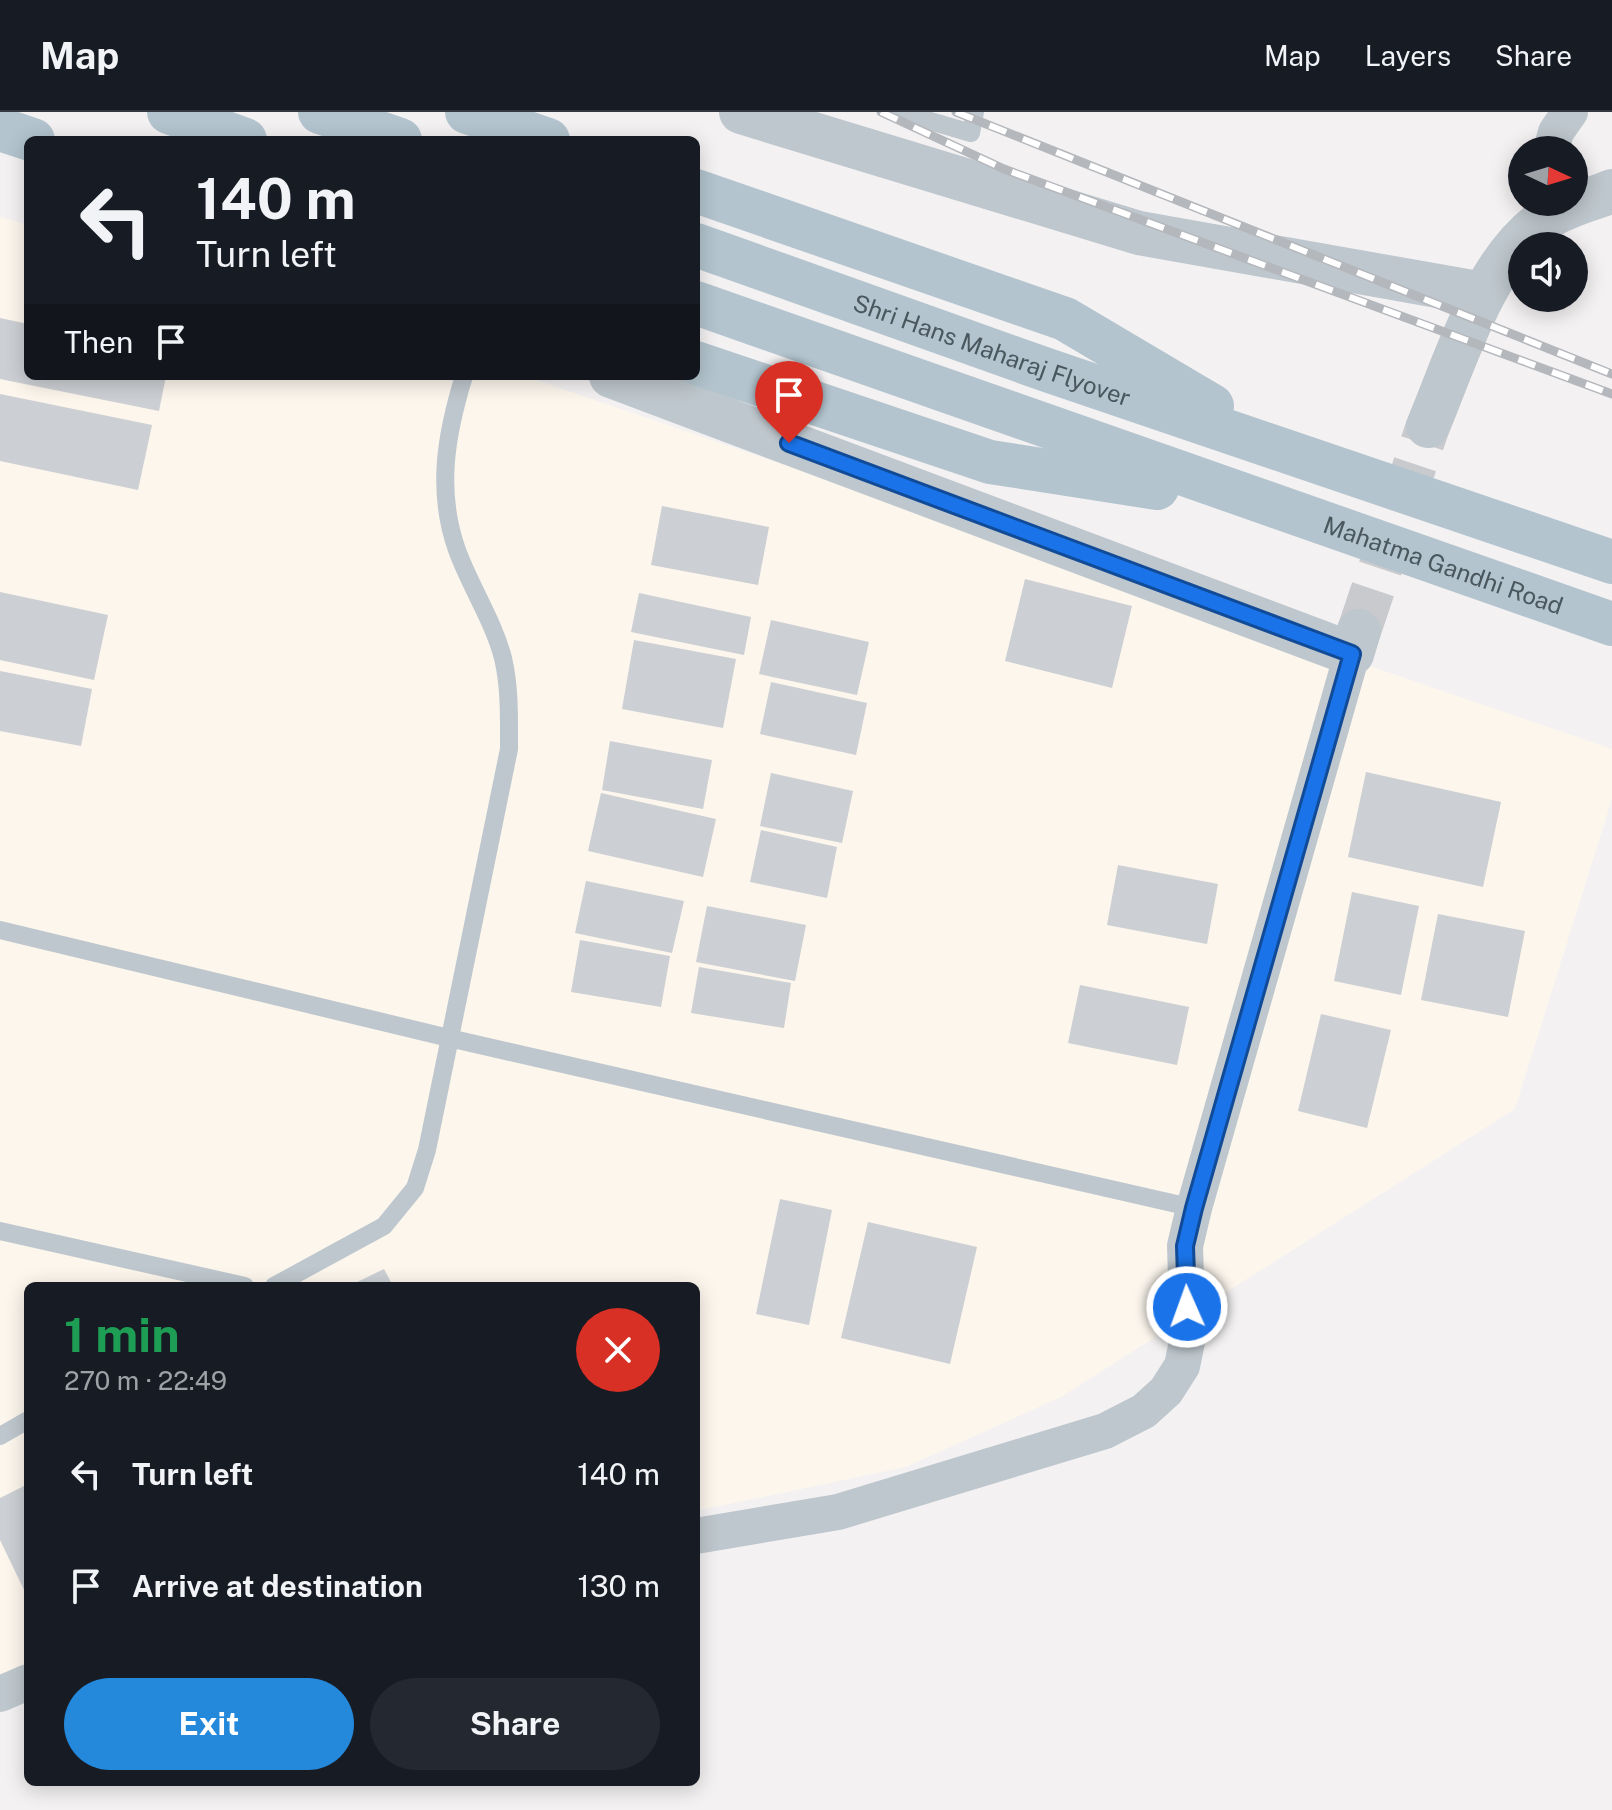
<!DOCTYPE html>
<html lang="en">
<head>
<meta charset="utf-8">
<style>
	body { margin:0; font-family:"Public Sans",sans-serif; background:#242831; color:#f1f3f6; height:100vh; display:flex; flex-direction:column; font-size:30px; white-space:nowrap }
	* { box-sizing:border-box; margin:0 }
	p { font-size:26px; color:#9ea1a6 }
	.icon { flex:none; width:44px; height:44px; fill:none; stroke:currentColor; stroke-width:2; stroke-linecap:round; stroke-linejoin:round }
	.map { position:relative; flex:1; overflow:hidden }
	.side { position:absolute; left:24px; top:1170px; width:676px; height:504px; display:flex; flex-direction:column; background:#171b24; border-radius:12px; box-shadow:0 4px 20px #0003 }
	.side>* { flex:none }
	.hud { position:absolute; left:24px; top:24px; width:676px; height:244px; border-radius:12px; box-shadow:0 4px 20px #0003; background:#171b24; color:#f1f3f6; overflow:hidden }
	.needle { width:52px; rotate:94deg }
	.buttons { position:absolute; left:1508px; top:24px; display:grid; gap:16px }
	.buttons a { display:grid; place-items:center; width:80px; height:80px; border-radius:50%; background:#171b24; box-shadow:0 4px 20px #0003; font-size:40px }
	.pin { position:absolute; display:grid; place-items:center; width:68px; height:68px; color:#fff; margin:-82px -34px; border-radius:50% 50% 50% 0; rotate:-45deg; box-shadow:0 0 8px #0007 }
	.pin .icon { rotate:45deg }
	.me { position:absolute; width:88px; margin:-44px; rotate:358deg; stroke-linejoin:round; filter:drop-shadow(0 0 6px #0008) }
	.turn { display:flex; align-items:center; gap:28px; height:168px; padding:0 40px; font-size:36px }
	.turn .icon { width:104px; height:104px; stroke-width:2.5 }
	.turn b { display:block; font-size:56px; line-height:68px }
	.then { display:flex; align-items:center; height:76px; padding:0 40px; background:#0003; gap:16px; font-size:30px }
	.round { display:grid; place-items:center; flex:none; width:84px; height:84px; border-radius:42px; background:#242831 }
	.head { display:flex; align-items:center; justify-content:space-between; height:136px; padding:0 40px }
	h1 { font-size:48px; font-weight:700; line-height:60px; color:#1e9e55 }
	.cta { display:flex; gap:16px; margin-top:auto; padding:16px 40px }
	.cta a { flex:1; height:92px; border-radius:48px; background:#2488db; color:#fff; font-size:32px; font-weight:700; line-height:92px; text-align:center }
	.cta a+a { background:#242831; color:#f1f3f6 }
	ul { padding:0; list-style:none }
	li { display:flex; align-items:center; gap:24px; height:112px; padding:0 40px }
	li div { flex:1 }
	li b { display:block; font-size:30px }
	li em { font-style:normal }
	header { display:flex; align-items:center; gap:48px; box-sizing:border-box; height:112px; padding:0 40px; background:#171b24; border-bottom:2px solid #363941 }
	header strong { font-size:38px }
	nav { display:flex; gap:44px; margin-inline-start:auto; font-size:28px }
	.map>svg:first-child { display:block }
	.commercial { fill:#fcf6ed }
	.building { fill:#cccfd3 }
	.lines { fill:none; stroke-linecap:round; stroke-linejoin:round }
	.tertiary-tunnel { stroke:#c9cacd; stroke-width:44; stroke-dasharray:44 22; stroke-linecap:butt }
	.service { stroke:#bec7cd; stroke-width:18 }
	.minor { stroke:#bec7cd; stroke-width:36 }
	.tertiary { stroke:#bec7cd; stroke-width:44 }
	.primary { stroke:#b3c4ce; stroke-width:44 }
	.rail-casing { stroke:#b4b7bb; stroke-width:9 }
	.rail { stroke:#fff; stroke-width:6; stroke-dasharray:18; stroke-linecap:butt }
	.route-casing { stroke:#114b97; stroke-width:20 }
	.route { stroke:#1a73e8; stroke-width:14 }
	.labels { text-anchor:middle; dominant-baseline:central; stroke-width:8; stroke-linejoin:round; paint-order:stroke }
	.street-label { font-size:24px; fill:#4a575e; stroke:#fff }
</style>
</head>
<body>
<header>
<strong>Map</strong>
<nav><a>Map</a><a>Layers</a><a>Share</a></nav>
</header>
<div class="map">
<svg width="1612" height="1698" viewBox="0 0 1612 1698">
	<rect width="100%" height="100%" fill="#f3f1f2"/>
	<polygon class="commercial" points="0,105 28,113 28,264 525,264 1612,637 1612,687 1515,997 1061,1285 906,1355 696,1399 696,1174 28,1174 28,1558 0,1569"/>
	<g class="building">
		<polygon points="0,206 28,212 28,264 166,264 159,299 0,267"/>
		<polygon points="0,282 152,313 138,378 0,349"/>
		<polygon points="662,394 769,415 758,473 651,453"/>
		<polygon points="1025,467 1132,494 1112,576 1005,549"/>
		<polygon points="0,480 108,503 94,568 0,548"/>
		<polygon points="639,481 751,505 744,543 631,520"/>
		<polygon points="771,508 869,530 857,583 759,562"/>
		<polygon points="634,528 736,547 723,616 622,597"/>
		<polygon points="0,559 92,577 81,634 0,619"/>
		<polygon points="771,570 867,591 856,643 760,622"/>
		<polygon points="610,629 712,648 703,697 602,678"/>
		<polygon points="1366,660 1501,690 1483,775 1348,745"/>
		<polygon points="771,661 853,679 842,731 760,714"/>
		<polygon points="601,681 716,707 703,765 588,739"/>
		<polygon points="761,718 837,735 827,786 750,770"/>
		<polygon points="1118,753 1218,772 1207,832 1107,813"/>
		<polygon points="586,769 684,789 672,841 575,821"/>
		<polygon points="1352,780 1419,794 1401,883 1334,869"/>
		<polygon points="707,794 806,813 795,869 696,850"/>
		<polygon points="1438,802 1525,819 1508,905 1421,888"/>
		<polygon points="580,828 670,844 661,895 571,880"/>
		<polygon points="699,855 791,871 784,916 691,901"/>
		<polygon points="1080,873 1189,895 1177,953 1068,931"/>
		<polygon points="1321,902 1391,918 1367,1016 1298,999"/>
		<polygon points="780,1087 832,1098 809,1213 756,1202"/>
		<polygon points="868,1110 977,1135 950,1252 841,1226"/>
		<polygon points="384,1157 393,1174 349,1174"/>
		<polygon points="28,1372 28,1486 0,1428 0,1386"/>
	</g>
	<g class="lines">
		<polyline class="tertiary-tunnel" points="1359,519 1428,314"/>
		<g class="service">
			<polyline points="900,0 971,21 975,0"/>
			<polyline points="0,818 449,926 1194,1096"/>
			<polyline points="0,1119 245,1174"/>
			<path d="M274,1174L384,1114L415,1076L427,1038L509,637C509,607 510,576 503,546C493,508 470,474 457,438C436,379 446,322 464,264"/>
			<polyline points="0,1324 28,1308"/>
		</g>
		<g class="minor">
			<polyline points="1551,38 1556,20 1570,0"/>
			<polyline points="696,1424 838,1400 1105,1319 1144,1299 1166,1279 1182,1254 1188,1225 1185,1134 1194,1096 1352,542"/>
			<polyline points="0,1582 28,1570"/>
		</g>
		<g class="tertiary">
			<polyline points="741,0 1139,121 1483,182"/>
			<polyline points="611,264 1352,542 1359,519"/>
			<path d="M1428,314C1456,248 1484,150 1544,108C1563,94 1591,88 1612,79"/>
		</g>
		<g class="primary">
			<polyline points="169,0 245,28"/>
			<polyline points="320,0 400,28"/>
			<polyline points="467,0 548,28"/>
			<polyline points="0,17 33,28"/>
			<polyline points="696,79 1065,207 1212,294"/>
			<path id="s1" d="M696,133L1044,257L1612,450"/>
			<path id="s2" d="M696,191L1612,512"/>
			<polyline points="696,251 990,350 1157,376"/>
		</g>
		<g class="rail-casing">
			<g id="rail">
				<polyline points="881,0 1004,57 1612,282"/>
				<polyline points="956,0 1612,262"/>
			</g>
		</g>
		<use href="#rail" class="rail"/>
	</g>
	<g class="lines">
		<g class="route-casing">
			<polyline id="route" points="789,331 1352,542 1194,1096 1185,1134 1187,1195"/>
		</g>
		<use href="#route" class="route"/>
	</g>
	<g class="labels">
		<g class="street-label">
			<text stroke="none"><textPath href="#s1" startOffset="314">Shri Hans Maharaj Flyover</textPath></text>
			<text stroke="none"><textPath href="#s2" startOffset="792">Mahatma Gandhi Road</textPath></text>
		</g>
	</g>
</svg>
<div class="buttons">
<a><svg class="needle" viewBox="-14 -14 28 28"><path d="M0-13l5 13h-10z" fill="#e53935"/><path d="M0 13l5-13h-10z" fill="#9ea1a6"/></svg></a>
<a><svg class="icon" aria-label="sound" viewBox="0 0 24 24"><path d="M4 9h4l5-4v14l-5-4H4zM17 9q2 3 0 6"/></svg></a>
</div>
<div class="pin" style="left:789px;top:331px;background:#d93025"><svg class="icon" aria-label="arrive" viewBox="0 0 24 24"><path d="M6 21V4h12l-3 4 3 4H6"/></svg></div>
<svg class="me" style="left:1187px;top:1195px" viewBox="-20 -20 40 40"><circle r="17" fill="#1a73e8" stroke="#fff" stroke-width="3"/><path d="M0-11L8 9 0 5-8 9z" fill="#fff"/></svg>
<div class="hud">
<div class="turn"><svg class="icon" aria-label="left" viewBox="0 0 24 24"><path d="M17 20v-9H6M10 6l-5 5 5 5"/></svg><div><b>140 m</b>Turn left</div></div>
<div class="then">Then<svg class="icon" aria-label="arrive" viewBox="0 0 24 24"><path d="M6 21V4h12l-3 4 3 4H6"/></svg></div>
</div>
<section class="side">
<div class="head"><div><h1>1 min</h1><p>270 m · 22:49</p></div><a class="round" style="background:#d93025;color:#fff"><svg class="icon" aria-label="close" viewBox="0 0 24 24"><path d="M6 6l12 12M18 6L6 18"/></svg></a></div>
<ul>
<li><svg class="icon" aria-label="left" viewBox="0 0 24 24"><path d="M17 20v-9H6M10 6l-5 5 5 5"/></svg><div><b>Turn left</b></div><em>140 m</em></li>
<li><svg class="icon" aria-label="arrive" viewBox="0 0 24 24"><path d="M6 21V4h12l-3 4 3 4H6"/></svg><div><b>Arrive at destination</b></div><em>130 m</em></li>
</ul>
<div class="cta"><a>Exit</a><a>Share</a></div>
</section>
</div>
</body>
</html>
